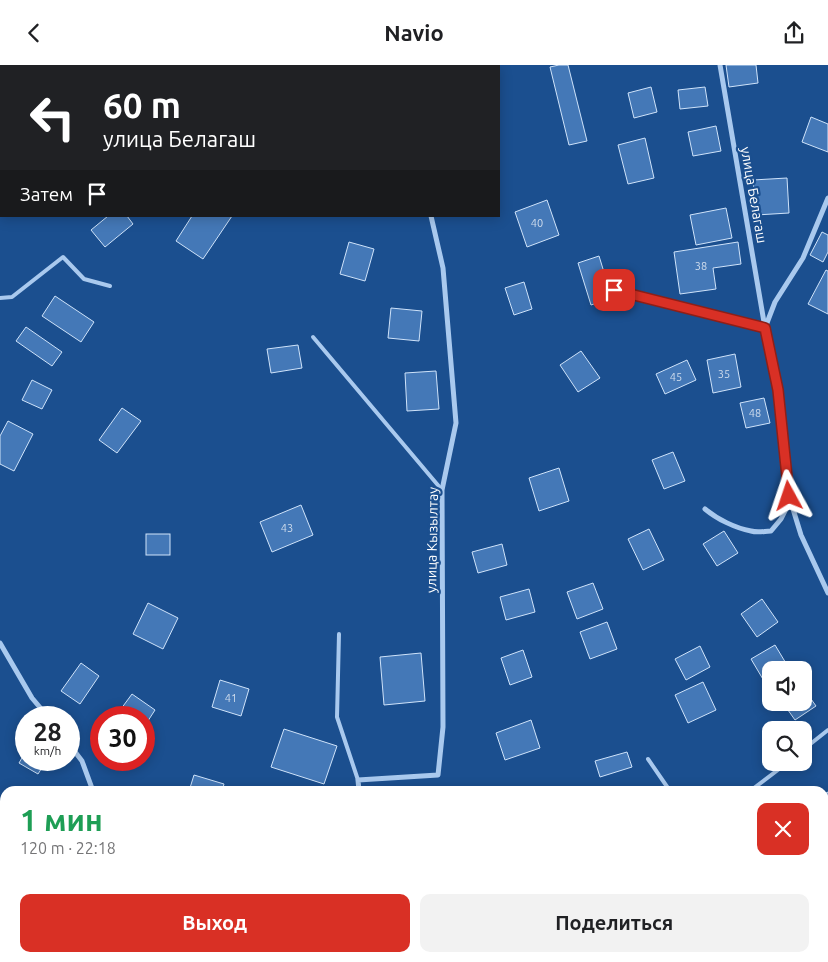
<!DOCTYPE html>
<html lang="ru">
<head>
<meta charset="utf-8">
<style>
	body { margin:0; font-family:Ubuntu,sans-serif; background:#f2f2f2; color:#202124; height:100vh; display:flex; flex-direction:column; font-size:19px; white-space:nowrap }
	* { box-sizing:border-box; margin:0 }
	p { font-size:16px; color:#757577 }
	.icon { flex:none; width:28px; height:28px; fill:none; stroke:currentColor; stroke-width:2; stroke-linecap:round; stroke-linejoin:round }
	.map { position:relative; flex:1; overflow:hidden }
	.side { position:absolute; left:0px; top:721px; width:829px; height:176px; display:flex; flex-direction:column; background:#fff; border-radius:15px 15px 0 0; box-shadow:0 2px 12px #0003 }
	.side>* { flex:none }
	.guide { position:absolute; left:0px; top:0px; width:500px; height:152px; box-shadow:0 2px 12px #0003; background:#202124; color:#fff; overflow:hidden }
	.controls { position:absolute; left:762px; top:596px; display:grid; gap:10px }
	.controls a { display:grid; place-items:center; width:50px; height:50px; border-radius:10px; background:#fff; box-shadow:0 2px 12px #0003; font-size:25px }
	.speed { position:absolute; left:15px; top:641px; display:flex; gap:10px; font-size:25px; font-weight:700; text-align:center }
	.speed>* { display:grid; place-content:center; width:65px; height:65px; border-radius:50%; background:#fff; box-shadow:0 2px 12px #0003; line-height:1 }
	.speed small { font-size:12px; font-weight:400 }
	.speed .limit { border:8px solid #d22; background:#fff; color:#111 }
	.pin { position:absolute; display:grid; place-items:center; width:42px; height:42px; color:#fff; margin:-21px; border-radius:10px; box-shadow:0 2px 8px #0006 }
	.me { position:absolute; width:55px; margin:-28px; rotate:355deg; stroke-linejoin:round; filter:drop-shadow(0 0 4px #0008) }
	.turn { display:flex; align-items:center; gap:18px; height:105px; padding:0 20px; font-size:22px }
	.turn .icon { width:65px; height:65px; stroke-width:2.5 }
	.turn b { display:block; font-size:35px; line-height:42px }
	.then { display:flex; align-items:center; height:48px; padding:0 20px; background:#0003; gap:10px; font-size:19px }
	.round { display:grid; place-items:center; flex:none; width:52px; height:52px; border-radius:10px; background:#f2f2f2 }
	.overview { display:flex; align-items:center; justify-content:space-between; height:85px; padding:0 20px }
	h1 { font-size:30px; font-weight:700; line-height:38px; color:#1e9e55 }
	.button { display:flex; gap:10px; margin-top:auto; padding:10px 20px }
	.button a { flex:1; height:58px; border-radius:10px; background:#d93025; color:#fff; font-size:20px; font-weight:700; line-height:58px; text-align:center }
	.button a+a { background:#f2f2f2; color:#202124 }
	header { display:flex; justify-content:space-between; align-items:center; height:65px; padding:0 20px; background:#fff; font-size:22px; font-weight:700 }
	.map>svg:first-child { display:block }
	.building { fill:#4478b7; stroke:#cfe3fa }
	.lines { fill:none; stroke-linecap:round; stroke-linejoin:round }
	.service { stroke:#a9c9ee; stroke-width:4 }
	.minor { stroke:#a9c9ee; stroke-width:5 }
	.route-casing { stroke:#8d1f18; stroke-width:12 }
	.route { stroke:#d93025; stroke-width:9 }
	.labels { text-anchor:middle; dominant-baseline:central; stroke-width:4.5; stroke-linejoin:round; paint-order:stroke }
	.number-label { font-size:11px; fill:#d0dded }
	.street-label { font-size:14px; fill:#fff; stroke:#1b4f8f }
</style>
</head>
<body>
<header><svg class="icon" aria-label="back" viewBox="0 0 24 24"><path d="M15 5l-7 7 7 7"/></svg>Navio<svg class="icon" aria-label="share" viewBox="0 0 24 24"><path d="M12 15V3M7 8l5-5 5 5M5 13v7h14v-7"/></svg></header>
<div class="map">
<svg width="828" height="897" viewBox="0 0 828 897">
	<rect width="100%" height="100%" fill="#1b4f8f"/>
	<g class="building">
		<rect x="423" y="0" width="23" height="1"/>
		<polygon points="559,0 568,0 587,76 569,80 550,2"/>
		<polygon points="726,0 756,0 758,18 729,22"/>
		<polygon points="651,22 657,47 634,53 628,28"/>
		<polygon points="705,22 708,41 680,44 678,25"/>
		<polygon points="811,52 828,59 828,87 802,77"/>
		<polygon points="716,61 721,86 693,91 688,67"/>
		<polygon points="1,69 1,115 0,116 0,70"/>
		<polygon points="645,73 654,113 628,119 618,80"/>
		<polygon points="787,113 789,148 756,150 753,115"/>
		<polygon points="547,135 559,170 527,182 515,147"/>
		<polygon points="726,143 732,173 696,180 690,150"/>
		<polygon points="108,151 127,151 133,159 105,182 91,165"/>
		<polygon points="192,151 232,151 203,194 176,176"/>
		<polygon points="822,167 828,170 828,187 823,197 810,190"/>
		<polygon points="349,177 374,184 365,216 340,209"/>
		<polygon points="738,177 741,199 713,203 716,224 680,229 674,187"/>
		<polygon points="599,191 612,233 591,240 578,198"/>
		<polygon points="826,205 828,206 828,249 808,239"/>
		<polygon points="524,217 532,244 514,250 505,223"/>
		<polygon points="55,231 94,257 81,277 42,251"/>
		<polygon points="391,243 422,246 419,276 388,273"/>
		<polygon points="26,262 62,287 52,301 16,276"/>
		<polygon points="298,280 302,303 271,308 267,284"/>
		<polygon points="581,286 600,313 578,327 560,300"/>
		<polygon points="735,289 741,322 713,328 707,295"/>
		<polygon points="687,295 696,315 665,329 656,309"/>
		<polygon points="436,306 439,344 407,346 405,308"/>
		<polygon points="32,315 52,325 42,344 22,335"/>
		<polygon points="764,333 770,358 746,363 740,338"/>
		<polygon points="122,343 141,356 117,388 99,375"/>
		<polygon points="8,356 33,369 14,406 0,399 0,371"/>
		<polygon points="673,387 685,416 664,424 652,395"/>
		<polygon points="559,403 569,436 539,446 529,413"/>
		<polygon points="301,440 313,470 272,487 260,457"/>
		<polygon points="649,464 664,495 643,505 628,474"/>
		<polygon points="724,466 738,488 717,501 703,479"/>
		<rect x="146" y="469" width="24" height="21"/>
		<polygon points="502,479 507,500 478,508 472,487"/>
		<polygon points="593,518 603,544 577,554 567,527"/>
		<polygon points="529,524 535,547 506,555 500,532"/>
		<polygon points="762,534 778,557 757,572 741,549"/>
		<polygon points="148,538 178,553 163,584 133,569"/>
		<polygon points="607,557 617,584 590,594 580,567"/>
		<polygon points="775,580 790,605 771,605 771,619 767,621 751,594"/>
		<polygon points="700,581 710,602 686,615 675,594"/>
		<polygon points="523,585 532,612 510,620 501,593"/>
		<polygon points="421,588 425,636 384,640 380,592"/>
		<polygon points="81,598 99,611 80,639 61,626"/>
		<polygon points="220,615 249,624 241,651 212,642"/>
		<polygon points="703,617 716,645 688,658 675,630"/>
		<polygon points="804,624 816,641 795,655 783,638 804,638"/>
		<polygon points="132,629 155,645 144,662 144,652 115,652"/>
		<polygon points="531,655 540,683 505,695 496,668"/>
		<polygon points="284,664 337,681 324,719 271,702"/>
		<polygon points="26,686 26,695 47,695 38,709 19,698"/>
		<polygon points="627,687 632,702 600,712 595,696"/>
		<polygon points="194,710 224,719 222,726 189,726"/>
		<polygon points="828,727 828,750 824,741 824,729"/>
		<polygon points="12,892 29,892 36,897 9,897"/>
	</g>
	<g class="lines">
		<g class="service">
			<polyline points="0,233 12,232 63,192 84,214 110,221"/>
			<polyline points="313,272 442,425"/>
			<polyline points="339,569 337,652 358,715"/>
			<polyline points="804,684 828,665"/>
			<polyline points="648,694 670,726"/>
			<polyline points="750,726 787,698"/>
			<polyline points="416,892 416,897"/>
		</g>
		<g class="minor">
			<polyline points="397,0 397,1"/>
			<polyline points="720,0 765,263 778,325 789,431 801,470 828,528"/>
			<polyline points="60,1 62,0"/>
			<polyline points="0,35 1,35"/>
			<polyline points="614,225 765,263 775,237 803,193 828,133"/>
			<path d="M705,444C717,454 735,463 751,466C758,468 765,466 771,466L781,454L790,436"/>
			<polyline points="0,578 32,633 48,652"/>
			<polyline points="69,679 82,696 93,726"/>
			<polyline points="359,726 358,715 438,710 443,662 442,425 456,358 443,203 431,151"/>
			<polyline points="536,892 567,897"/>
			<polyline points="217,897 244,892"/>
		</g>
	</g>
	<g class="lines">
		<g class="route-casing">
			<polyline id="route" points="614,225 765,263 778,325 789,431"/>
		</g>
		<use href="#route" class="route"/>
	</g>
	<g class="labels">
		<g class="number-label">
			<text x="537" y="158">40</text>
			<text x="701" y="201">38</text>
			<text x="724" y="309">35</text>
			<text x="676" y="312">45</text>
			<text x="755" y="348">48</text>
			<text x="287" y="463">43</text>
			<text x="231" y="633">41</text>
		</g>
		<g class="street-label">
			<text transform="translate(754 130) rotate(80)">улица Белагаш</text>
			<text transform="translate(432 475) rotate(-89)">улица Кызылтау</text>
		</g>
	</g>
</svg>
<div class="controls">
<a><svg class="icon" aria-label="sound" viewBox="0 0 24 24"><path d="M4 9h4l5-4v14l-5-4H4zM17 9q2 3 0 6"/></svg></a>
<a><svg class="icon" aria-label="search" viewBox="0 0 24 24"><circle cx="10" cy="10" r="6"/><path d="M15 15l6 6"/></svg></a>
</div>
<div class="speed"><div>28<small>km/h</small></div><div class="limit">30</div></div>
<div class="pin" style="left:614px;top:225px;background:#d93025"><svg class="icon" aria-label="arrive" viewBox="0 0 24 24"><path d="M6 21V4h12l-3 4 3 4H6"/></svg></div>
<svg class="me" style="left:789px;top:431px" viewBox="-20 -20 40 40"><path d="M0-17L14 15 0 8-14 15z" fill="#d93025" stroke="#fff" stroke-width="4"/></svg>
<div class="guide">
<div class="turn"><svg class="icon" aria-label="left" viewBox="0 0 24 24"><path d="M17 20v-9H6M10 6l-5 5 5 5"/></svg><div><b>60 m</b>улица Белагаш</div></div>
<div class="then">Затем<svg class="icon" aria-label="arrive" viewBox="0 0 24 24"><path d="M6 21V4h12l-3 4 3 4H6"/></svg></div>
</div>
<section class="side">
<div class="overview"><div><h1>1 мин</h1><p>120 m · 22:18</p></div><a class="round" style="background:#d93025;color:#fff"><svg class="icon" aria-label="close" viewBox="0 0 24 24"><path d="M6 6l12 12M18 6L6 18"/></svg></a></div>
<div class="button"><a>Выход</a><a>Поделиться</a></div>
</section>
</div>
</body>
</html>
